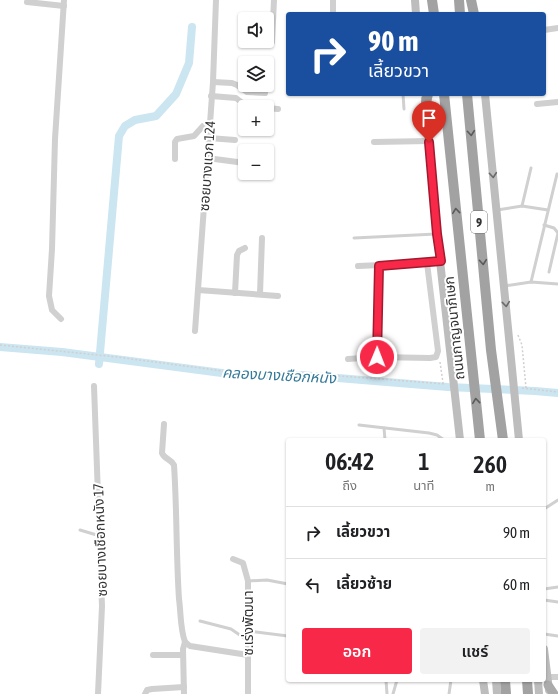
<!DOCTYPE html>
<html lang="th">
<head>
<meta charset="utf-8">
<style>
	body { margin:0; font-family:"Asap Condensed","Noto Sans Thai",sans-serif; background:#f2f2f2; color:#202124; height:100vh; display:flex; flex-direction:column; font-size:15px; white-space:nowrap }
	* { box-sizing:border-box; margin:0 }
	p { font-size:13px; color:#757577 }
	.icon { flex:none; width:22px; height:22px; fill:none; stroke:currentColor; stroke-width:2; stroke-linecap:round; stroke-linejoin:round }
	.map { position:relative; flex:1; overflow:hidden }
	.panel { position:absolute; left:286px; top:438px; width:260px; height:244px; display:flex; flex-direction:column; background:#fff; border-radius:4px; box-shadow:0 1px 3px #0004 }
	.panel>* { flex:none }
	.top-card { position:absolute; left:286px; top:12px; width:260px; height:84px; border-radius:4px; box-shadow:0 1px 3px #0004; background:#1a4fa0; color:#fff; overflow:hidden }
	.buttons { position:absolute; left:238px; top:12px; display:grid; gap:8px }
	.buttons a { display:grid; place-items:center; width:36px; height:36px; border-radius:4px; background:#fff; box-shadow:0 1px 3px #0004; font-size:20px }
	.pin { position:absolute; display:grid; place-items:center; width:34px; height:34px; color:#fff; margin:-41px -17px; border-radius:50% 50% 50% 0; rotate:-45deg; box-shadow:0 0 4px #0007 }
	.pin .icon { rotate:45deg }
	.me { position:absolute; width:44px; margin:-22px; rotate:1deg; stroke-linejoin:round; filter:drop-shadow(0 0 3px #0008) }
	.turn { display:flex; align-items:center; gap:14px; height:84px; padding:0 16px; font-size:18px }
	.turn .icon { width:52px; height:52px; stroke-width:2.5 }
	.turn b { display:block; font-size:28px; line-height:34px }
	.eta { display:flex; justify-content:space-evenly; align-items:center; height:68px; text-align:center }
	.eta b { font-size:24px; font-weight:600; line-height:28px }
	.button { display:flex; gap:8px; margin-top:auto; padding:8px 16px }
	.button a { flex:1; height:46px; border-radius:4px; background:#f72848; color:#fff; font-size:16px; font-weight:600; line-height:46px; text-align:center }
	.button a+a { background:#f2f2f2; color:#202124 }
	ul { padding:0; list-style:none }
	li { display:flex; align-items:center; gap:12px; height:52px; padding:0 16px; border-top:1px solid #e0e0e0 }
	li div { flex:1 }
	li b { display:block; font-size:15px }
	li em { font-style:normal }
	.map>svg:first-child { display:block }
	.lines { fill:none; stroke-linecap:round; stroke-linejoin:round }
	.canal { stroke:#cbe5f1; stroke-width:8 }
	.path { stroke:#d0d0d0; stroke-width:1.5; stroke-dasharray:2 2; stroke-linecap:butt }
	.service { stroke:#d0d0d0; stroke-width:3 }
	.minor { stroke:#d0d0d0; stroke-width:6 }
	.secondary { stroke:#bdbdbd; stroke-width:8 }
	.primary { stroke:#ababab; stroke-width:9 }
	.trunk { stroke:#a2a2a2; stroke-width:10 }
	.oneway { stroke:#5a5a5a }
	.oneway2 { stroke:#6a6a6a }
	.route-casing { stroke:#a11a2f; stroke-width:10 }
	.route { stroke:#f72848; stroke-width:7 }
	.labels { text-anchor:middle; dominant-baseline:central; stroke-width:4; stroke-linejoin:round; paint-order:stroke }
	.shield { fill:#fff; stroke:#707070; stroke-width:1 }
	.shield-label { font-size:13px; font-weight:bold; fill:#333 }
	.street-label { font-size:14px; fill:#333; stroke:#fff }
	.water-label { font-size:15px; font-style:italic; fill:#347a98; stroke:#fff }
</style>
</head>
<body>
<div class="map">
<svg width="558" height="694" viewBox="0 0 558 694">
	<rect width="100%" height="100%" fill="#fff"/>
	<g class="lines">
		<g class="canal">
			<polyline points="0,347 62,352 237,375 301,375 448,387 535,391 558,393"/>
			<polyline points="99,364 119,136 125,126 135,120 156,116 176,94 189,63 192,27"/>
		</g>
		<g class="path">
			<polyline points="518,335 522,345 526,388"/>
			<polyline points="0,345 117,357 238,373 300,373 446,384"/>
			<polyline points="440,362 443,383"/>
			<polyline points="522,388 558,392"/>
		</g>
		<g class="service">
			<polyline points="403,94 404,109"/>
			<polyline points="522,206 531,168"/>
			<polyline points="497,210 522,206 548,210"/>
			<polyline points="544,225 554,228 558,233 549,272"/>
			<polyline points="354,238 436,234"/>
			<polyline points="531,282 557,174"/>
			<polyline points="504,286 531,282 558,284"/>
			<polyline points="359,425 429,433 437,435 444,440"/>
			<polyline points="384,428 385,440"/>
			<polyline points="544,509 558,500"/>
			<polyline points="80,530 100,536"/>
			<polyline points="248,581 267,580 288,584"/>
			<polyline points="544,589 558,587"/>
			<polyline points="544,600 558,602"/>
			<polyline points="200,621 231,629 247,640"/>
			<polyline points="248,631 288,636"/>
			<polyline points="544,634 558,636"/>
			<polyline points="386,680 387,694"/>
			<polyline points="393,694 397,680"/>
			<polyline points="449,694 451,680"/>
		</g>
		<g class="minor">
			<polyline points="27,2 64,6"/>
			<polyline points="333,14 333,0"/>
			<polyline points="544,30 558,28"/>
			<polyline points="272,42 274,0"/>
			<polyline points="213,82 232,83 237,85 247,92 265,93"/>
			<polyline points="211,96 236,98 245,105 259,107"/>
			<polyline points="537,104 558,102"/>
			<polyline points="267,108 278,109"/>
			<polyline points="209,138 235,140"/>
			<polyline points="374,142 429,141"/>
			<polyline points="207,158 245,163"/>
			<polyline points="175,159 175,142 177,139 194,136 203,126 210,125"/>
			<polyline points="267,165 270,165"/>
			<polyline points="358,266 427,263"/>
			<polyline points="198,290 278,296"/>
			<polyline points="235,293 237,255 239,251 245,248"/>
			<polyline points="260,294 262,238"/>
			<polyline points="61,319 52,310 49,296 52,249 55,139 64,0"/>
			<polyline points="195,331 213,82 216,0"/>
			<polyline points="377,357 379,266"/>
			<polyline points="348,359 377,357 430,358 436,357 438,351 427,263 441,261"/>
			<polyline points="94,386 102,606 98,694"/>
			<path d="M164,424L162,453C164,459 171,459 174,465C177,509 176,554 179,599C181,613 180,628 185,642L190,646L248,655"/>
			<polyline points="233,559 243,563 248,581 248,694"/>
			<polyline points="153,655 183,655"/>
			<polyline points="548,677 558,677"/>
			<polyline points="145,694 147,690 152,689 184,687"/>
			<polyline points="184,694 183,649 185,642"/>
		</g>
		<g class="secondary">
			<polyline points="415,0 416,14"/>
			<polyline points="485,94 519,440"/>
			<polyline points="425,99 437,234 460,440"/>
			<polyline points="544,649 549,690"/>
			<polyline points="483,680 485,694"/>
			<polyline points="496,680 497,694"/>
			<polyline points="538,680 539,694"/>
		</g>
		<polyline class="primary" points="548,685 554,694"/>
		<g class="trunk">
			<polyline points="432,0 434,14"/>
			<polyline points="459,0 460,14"/>
			<polyline points="471,0 474,14"/>
			<polyline points="444,94 480,440"/>
			<polyline points="467,94 491,350 503,440"/>
			<polyline points="426,103 428,94"/>
			<polyline points="505,680 506,694"/>
			<polyline points="527,680 528,694"/>
		</g>
	</g>
	<defs><path id="oneway-chevron" d="M-2-3.5L2.5 0L-2 3.5" fill="none" stroke-width="1.6" stroke-linecap="round" stroke-linejoin="round"/></defs>
	<g class="oneway">
		<use href="#oneway-chevron" transform="translate(471 133) rotate(85)"/>
		<use href="#oneway-chevron" transform="translate(456 211) rotate(-96)"/>
		<use href="#oneway-chevron" transform="translate(483 262) rotate(85)"/>
		<use href="#oneway-chevron" transform="translate(476 401) rotate(-96)"/>
	</g>
	<g class="oneway2">
		<use href="#oneway-chevron" transform="translate(493 175) rotate(85)"/>
		<use href="#oneway-chevron" transform="translate(506 304) rotate(84)"/>
	</g>
	<g class="lines">
		<g class="route-casing">
			<polyline id="route" points="377,357 379,266 441,261 437,234 429,142"/>
		</g>
		<use href="#route" class="route"/>
	</g>
	<g class="labels">
		<rect class="shield" x="471" y="211" width="16" height="22" rx="3"/>
		<g class="shield-label">
			<text x="479" y="222">9</text>
		</g>
		<g class="street-label">
			<text transform="translate(207 166) rotate(-86)">ซอยบางแวก 124</text>
			<text transform="translate(454 328) rotate(-96)">ถนนกาญจนาภิเษก</text>
			<text transform="translate(100 540) rotate(-92)">ซอยบางเชือกหนัง 17</text>
			<text transform="translate(248 623) rotate(-90)">ซ.เร่งพัฒนา</text>
		</g>
		<g class="water-label">
			<text transform="translate(279 375) rotate(3)">คลองบางเชือกหนัง</text>
		</g>
	</g>
</svg>
<div class="buttons">
<a><svg class="icon" aria-label="sound" viewBox="0 0 24 24"><path d="M4 9h4l5-4v14l-5-4H4zM17 9q2 3 0 6"/></svg></a>
<a><svg class="icon" aria-label="layers" viewBox="0 0 24 24"><path d="M12 4l9 5-9 5-9-5zM3 14l9 5 9-5"/></svg></a>
<a>+</a>
<a>−</a>
</div>
<div class="pin" style="left:429px;top:142px;background:#d93025"><svg class="icon" aria-label="arrive" viewBox="0 0 24 24"><path d="M6 21V4h12l-3 4 3 4H6"/></svg></div>
<svg class="me" style="left:377px;top:357px" viewBox="-20 -20 40 40"><circle r="17" fill="#f72848" stroke="#fff" stroke-width="3"/><path d="M0-11L8 9 0 5-8 9z" fill="#fff"/></svg>
<div class="top-card">
<div class="turn"><svg class="icon" aria-label="right" viewBox="0 0 24 24"><path d="M7 20v-9h11M14 6l5 5-5 5"/></svg><div><b>90 m</b>เลี้ยวขวา</div></div>
</div>
<section class="panel">
<div class="eta">
<div><b>06:42</b><p>ถึง</p></div>
<div><b>1</b><p>นาที</p></div>
<div><b>260</b><p>m</p></div>
</div>
<ul>
<li><svg class="icon" aria-label="right" viewBox="0 0 24 24"><path d="M7 20v-9h11M14 6l5 5-5 5"/></svg><div><b>เลี้ยวขวา</b></div><em>90 m</em></li>
<li><svg class="icon" aria-label="left" viewBox="0 0 24 24"><path d="M17 20v-9H6M10 6l-5 5 5 5"/></svg><div><b>เลี้ยวซ้าย</b></div><em>60 m</em></li>
</ul>
<div class="button"><a>ออก</a><a>แชร์</a></div>
</section>
</div>
</body>
</html>
